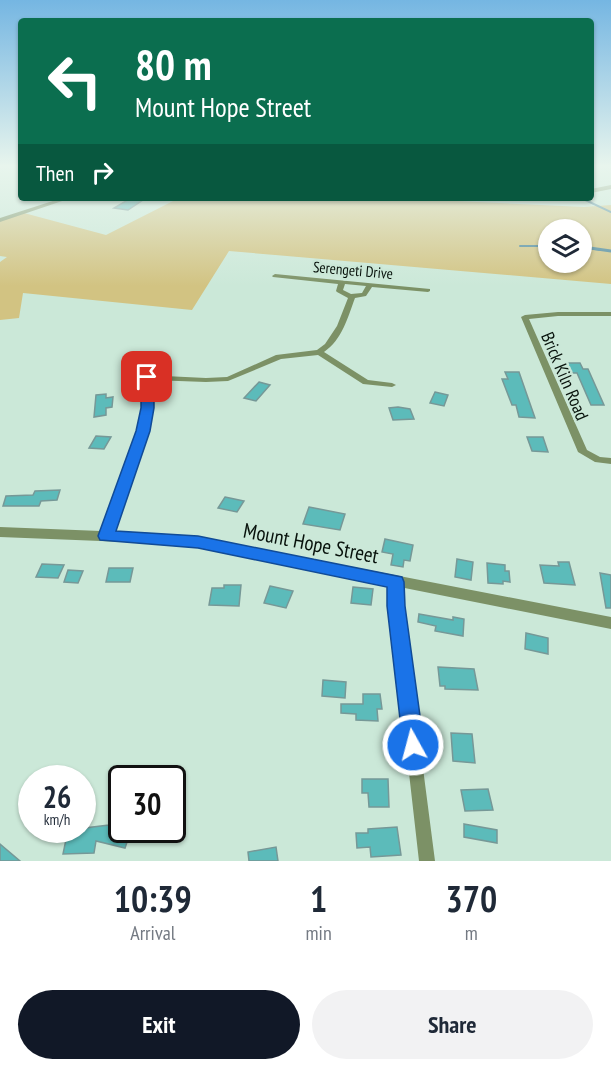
<!DOCTYPE html>
<html lang="en">
<head>
<meta charset="utf-8">
<style>
	body { margin:0; font-family:"PT Sans Narrow",sans-serif; background:#f2f2f3; color:#1f2937; height:100vh; display:flex; flex-direction:column; font-size:22px; white-space:nowrap }
	* { box-sizing:border-box; margin:0 }
	p { font-size:20px; color:#747a83 }
	.icon { flex:none; width:33px; height:33px; fill:none; stroke:currentColor; stroke-width:2; stroke-linecap:round; stroke-linejoin:round }
	.map { position:relative; height:861px; overflow:hidden }
	.panel { display:flex; flex-direction:column; background:#fff; flex:1 }
	.panel>* { flex:none }
	.hud { position:absolute; left:18px; top:18px; width:576px; height:183px; border-radius:6px; box-shadow:0 2px 4px #0004; background:#0b6e4f; color:#fff; overflow:hidden }
	.controls { position:absolute; left:538px; top:219px; display:grid; gap:12px }
	.controls a { display:grid; place-items:center; width:54px; height:54px; border-radius:50%; background:#fff; box-shadow:0 2px 4px #0004; font-size:30px }
	.speed { position:absolute; left:18px; top:765px; display:flex; gap:12px; font-size:30px; font-weight:700; text-align:center }
	.speed>* { display:grid; place-content:center; width:78px; height:78px; border-radius:50%; background:#fff; box-shadow:0 2px 4px #0004; line-height:1 }
	.speed small { font-size:15px; font-weight:400 }
	.speed .limit { border:3px solid #111; border-radius:9px; background:#fff; color:#111 }
	.pin { position:absolute; display:grid; place-items:center; width:51px; height:51px; color:#fff; margin:-26px; border-radius:12px; box-shadow:0 3px 9px #0006 }
	.me { position:absolute; width:66px; margin:-33px; rotate:353deg; stroke-linejoin:round; filter:drop-shadow(0 0 4px #0008) }
	.turn { display:flex; align-items:center; gap:21px; height:126px; padding:0 18px; font-size:27px }
	.turn .icon { width:78px; height:78px; stroke-width:2.5 }
	.turn b { display:block; font-size:42px; line-height:51px }
	.then { display:flex; align-items:center; height:57px; padding:0 18px; background:#0003; gap:12px; font-size:22px }
	.eta { display:flex; justify-content:space-evenly; align-items:center; height:102px; text-align:center }
	.eta b { font-size:36px; font-weight:800; line-height:42px }
	.action { display:flex; gap:12px; margin-top:auto; padding:12px 18px }
	.action a { flex:1; height:69px; border-radius:36px; background:#111827; color:#fff; font-size:24px; font-weight:800; line-height:69px; text-align:center }
	.action a+a { background:#f2f2f3; color:#1f2937 }
	.map>svg:first-child { display:block }
	.green { fill:#d2c382; fill-rule:evenodd }
	.lines { fill:none; stroke-linecap:round; stroke-linejoin:round }
	.stream-far1 { stroke:#4c869a; stroke-width:2 }
	.stream { stroke:#4c869a; stroke-width:3 }
	.building { fill:#5cbbba; stroke:#769897; stroke-width:1.5 }
	.minor { fill:#7c9166; fill-rule:evenodd }
	.tertiary { fill:#7c9166; fill-rule:evenodd }
	.route { fill:#1a73e8; stroke:#114b97; stroke-width:1.5 }
	.labels { text-anchor:middle; dominant-baseline:central; stroke-width:5; stroke-linejoin:round; paint-order:stroke }
	.far-street-label { font-size:15px; fill:#07110b; stroke:#cbe8d8 }
	.street-label { font-size:18px; fill:#07110b; stroke:#cbe8d8 }
	.near-street-label { font-size:21px; fill:#07110b; stroke:#cbe8d8 }
</style>
</head>
<body>
<div class="map">
<svg width="611" height="861" viewBox="0 0 611 861">
	<rect width="100%" height="100%" fill="#cbe8d8"/>
	<path class="green" d="M179,198H434V200L584,207L611,205V284L229,251L192,310L23,293L19,318L0,320V262L7,257L0,256V221L24,213L106,235ZM549,230H582V262H549Z"/>
	<g class="lines">
		<g class="stream-far1">
			<polyline points="581,198 611,212"/>
			<polyline points="520,246 549,246"/>
			<polyline points="582,247 601,250"/>
		</g>
		<polyline class="stream" points="590,248 611,251"/>
	</g>
	<g class="building">
		<polygon points="131,198 146,198 128,210 114,208"/>
		<polygon points="567,363 580,363 583,369 588,369 604,405 591,405 577,373 572,373"/>
		<polygon points="505,372 519,372 535,418 519,417 516,405 512,405 502,379 508,379"/>
		<polygon points="259,382 270,385 256,401 244,398"/>
		<polygon points="435,392 448,395 444,406 430,403"/>
		<polygon points="106,394 106,398 113,397 112,407 106,408 106,415 94,417 96,395"/>
		<polygon points="398,407 410,409 414,419 393,420 389,408"/>
		<polygon points="96,436 111,437 104,449 89,448"/>
		<polygon points="527,437 543,437 548,452 532,451"/>
		<polygon points="60,490 57,500 41,501 39,506 3,506 6,496 33,495 35,491"/>
		<polygon points="225,497 244,501 237,512 218,508"/>
		<polygon points="309,507 345,514 340,530 303,524"/>
		<polygon points="385,539 413,545 410,561 404,560 403,567 391,565 393,554 382,552"/>
		<polygon points="457,559 473,562 471,580 455,577"/>
		<polygon points="558,562 569,562 575,585 544,583 540,565 559,566"/>
		<polygon points="487,563 505,565 505,571 509,571 510,582 503,581 503,584 488,583"/>
		<polygon points="42,564 64,565 58,578 36,577"/>
		<polygon points="109,568 133,568 130,582 106,582"/>
		<polygon points="68,570 83,571 78,583 64,582"/>
		<polygon points="600,573 611,575 611,608 606,608"/>
		<polygon points="224,585 241,585 239,606 209,605 212,588 224,588"/>
		<polygon points="270,586 293,591 286,608 264,603"/>
		<polygon points="353,587 373,589 371,605 351,603"/>
		<polygon points="419,614 453,620 453,617 464,619 463,636 435,631 436,626 418,622"/>
		<polygon points="526,633 548,638 548,654 525,649"/>
		<polygon points="438,667 474,669 478,690 445,689 445,686 440,686"/>
		<polygon points="323,680 346,682 345,698 322,696"/>
		<polygon points="363,694 380,694 382,709 377,709 378,721 356,720 356,714 341,713 341,704 363,704"/>
		<polygon points="451,733 472,734 475,763 453,761"/>
		<polygon points="362,779 388,779 389,807 369,807 368,793 362,793"/>
		<polygon points="488,789 493,810 465,811 461,790"/>
		<polygon points="111,819 122,822 122,830 131,830 125,848 96,841 94,853 63,854 68,830 109,825"/>
		<polygon points="464,824 497,830 497,843 464,837"/>
		<polygon points="397,827 401,855 371,857 370,847 357,848 356,833 368,833 368,829"/>
		<polygon points="0,844 20,861 0,861"/>
		<polygon points="276,847 278,861 249,861 248,852"/>
	</g>
	<g class="lines">
		<g class="minor">
			<polygon points="611,185 611,189 591,193 591,189"/>
			<polygon points="62,198 71,198 0,222 0,218"/>
			<path d="M275,274L430,289V291L428,292L372,287L366,296L355,298C348,317 342,340 324,352L368,380L392,383L396,385L392,387L363,384L318,355L281,359L228,381L206,382L151,380L152,408L148,431L111,536L110,539L106,540L102,539L101,536L138,431L144,408L143,377L144,375L206,378L227,377L276,355L317,350L325,344L337,326L348,298L337,292L336,291L338,284L273,277L272,276ZM345,284L366,286L362,293L351,294L343,290Z"/>
			<polygon points="558,312 611,312 611,316 558,316 529,319 587,450 600,457 611,458 611,464 595,462 578,452 521,317 525,315"/>
			<polygon points="396,578 400,579 402,582 402,606 435,861 419,861 390,606 390,582 392,579"/>
		</g>
		<polygon class="tertiary" points="0,527 151,533 198,537 611,617 611,629 198,547 151,543 0,537"/>
	</g>
	<linearGradient id="sky" x2="0" y2="1"><stop stop-color="#75b6e2"/><stop offset="0.58" stop-color="#e8f5ed"/><stop offset="1" stop-color="#e8f5ed" stop-opacity="0"/></linearGradient>
	<rect width="611" height="286" fill="url(#sky)"/>
	<polygon class="route" points="147,373 154,377 154,408 150,431 116,531 198,536 402,577 404,582 405,606 424,745 421,752 413,755 406,752 403,745 387,606 387,587 198,548 100,540 98,536 136,431 141,408 141,377"/>
	<g class="labels">
		<g class="far-street-label">
			<text transform="translate(353 270) rotate(5)">Serengeti Drive</text>
		</g>
		<g class="street-label">
			<text transform="translate(565 376) rotate(67)">Brick Kiln Road</text>
		</g>
		<g class="near-street-label">
			<text transform="translate(311 543) rotate(11)">Mount Hope Street</text>
		</g>
	</g>
</svg>
<div class="controls">
<a><svg class="icon" aria-label="layers" viewBox="0 0 24 24"><path d="M12 4l9 5-9 5-9-5zM3 14l9 5 9-5"/></svg></a>
</div>
<div class="speed"><div>26<small>km/h</small></div><div class="limit">30</div></div>
<div class="pin" style="left:147px;top:377px;background:#d93025"><svg class="icon" aria-label="arrive" viewBox="0 0 24 24"><path d="M6 21V4h12l-3 4 3 4H6"/></svg></div>
<svg class="me" style="left:413px;top:745px" viewBox="-20 -20 40 40"><circle r="17" fill="#1a73e8" stroke="#fff" stroke-width="3"/><path d="M0-11L8 9 0 5-8 9z" fill="#fff"/></svg>
<div class="hud">
<div class="turn"><svg class="icon" aria-label="left" viewBox="0 0 24 24"><path d="M17 20v-9H6M10 6l-5 5 5 5"/></svg><div><b>80 m</b>Mount Hope Street</div></div>
<div class="then">Then<svg class="icon" aria-label="right" viewBox="0 0 24 24"><path d="M7 20v-9h11M14 6l5 5-5 5"/></svg></div>
</div>
</div>
<section class="panel">
<div class="eta">
<div><b>10:39</b><p>Arrival</p></div>
<div><b>1</b><p>min</p></div>
<div><b>370</b><p>m</p></div>
</div>
<div class="action"><a>Exit</a><a>Share</a></div>
</section>
</body>
</html>
